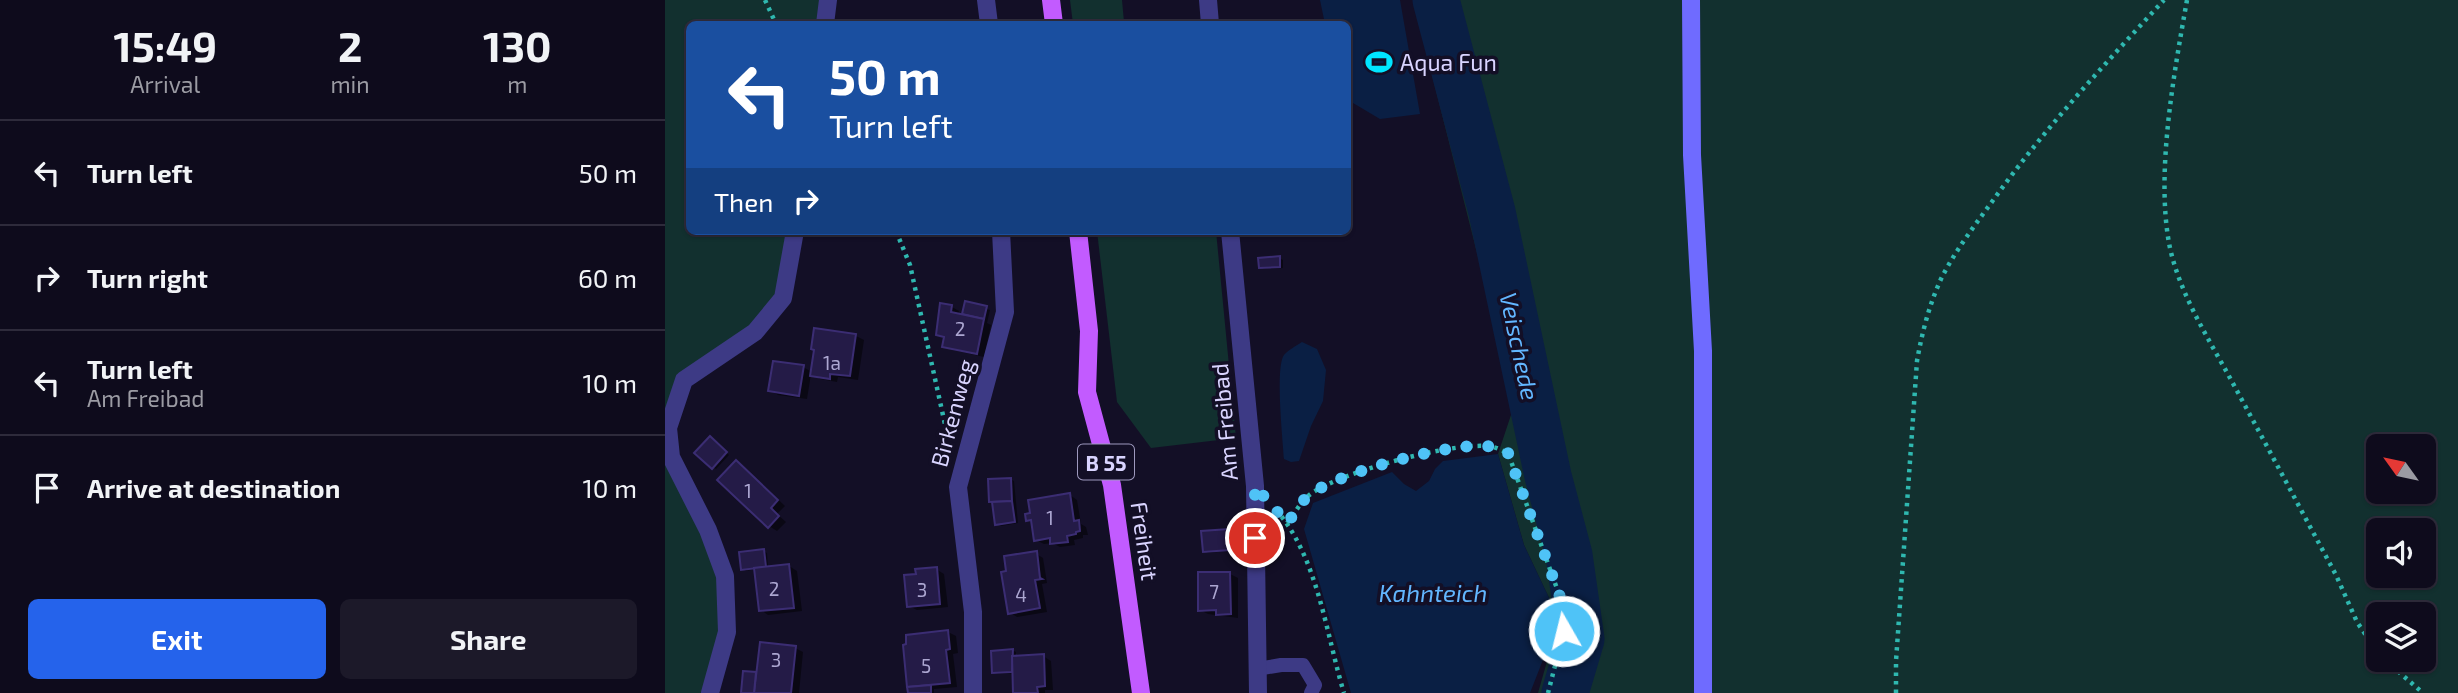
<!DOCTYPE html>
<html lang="en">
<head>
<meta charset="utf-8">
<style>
	body { margin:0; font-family:"Exo 2",sans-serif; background:#1c1929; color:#f1f3f6; height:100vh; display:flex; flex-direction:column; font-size:26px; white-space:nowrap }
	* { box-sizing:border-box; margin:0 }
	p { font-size:23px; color:#9b9ba3 }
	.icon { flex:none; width:38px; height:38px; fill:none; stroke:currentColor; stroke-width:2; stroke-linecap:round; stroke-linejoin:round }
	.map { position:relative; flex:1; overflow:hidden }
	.sheet { display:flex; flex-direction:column; background:#0e0b1c; width:665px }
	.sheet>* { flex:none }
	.guide { position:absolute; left:21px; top:21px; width:665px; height:214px; border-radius:10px; box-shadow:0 2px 5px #0004,0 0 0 2px #2e2b3b; background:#1a4fa0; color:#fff; overflow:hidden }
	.needle { width:46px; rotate:303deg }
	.buttons { position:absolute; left:1701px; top:434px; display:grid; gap:14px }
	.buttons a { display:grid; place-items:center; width:70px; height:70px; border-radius:10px; background:#0e0b1c; box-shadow:0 2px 5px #0004,0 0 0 2px #2e2b3b; font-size:35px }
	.pin { position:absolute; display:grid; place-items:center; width:60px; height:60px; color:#fff; margin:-30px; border:4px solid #fff; border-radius:50%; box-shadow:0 2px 7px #0007 }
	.me { position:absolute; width:77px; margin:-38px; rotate:352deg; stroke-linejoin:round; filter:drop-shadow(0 0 5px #0008) }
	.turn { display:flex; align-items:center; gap:24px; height:147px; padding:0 28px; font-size:32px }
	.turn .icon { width:91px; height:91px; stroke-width:2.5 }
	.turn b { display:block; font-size:49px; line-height:60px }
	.then { display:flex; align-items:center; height:66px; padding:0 28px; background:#0003; gap:14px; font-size:26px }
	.eta { display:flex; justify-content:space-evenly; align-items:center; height:119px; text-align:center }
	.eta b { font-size:42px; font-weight:700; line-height:49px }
	.cta { display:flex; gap:14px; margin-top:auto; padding:14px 28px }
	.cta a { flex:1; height:80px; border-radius:10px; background:#2563eb; color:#fff; font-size:28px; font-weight:700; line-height:80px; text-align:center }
	.cta a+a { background:#1c1929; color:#f1f3f6 }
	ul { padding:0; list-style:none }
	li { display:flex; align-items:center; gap:21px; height:105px; padding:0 28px; border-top:2px solid #2e2b3b }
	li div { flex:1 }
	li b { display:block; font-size:26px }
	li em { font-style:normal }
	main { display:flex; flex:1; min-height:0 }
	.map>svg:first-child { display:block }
	.green { fill:#12302f; fill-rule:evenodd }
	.water { fill:#0a1f44 }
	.shadow { fill:#0007 }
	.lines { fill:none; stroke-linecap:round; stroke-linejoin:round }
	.river { stroke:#0a1f44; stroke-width:47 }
	.building { fill:#241b47; stroke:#3b2d73; stroke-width:2 }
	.path { stroke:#2fb8b0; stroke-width:4.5; stroke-dasharray:3.5 5; stroke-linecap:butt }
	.lane { stroke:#3d3a85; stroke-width:14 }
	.street { stroke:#3d3a85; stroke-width:18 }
	.secondary { stroke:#6f6bff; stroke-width:18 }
	.primary { stroke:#c25bff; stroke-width:18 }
	.route { stroke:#4fc3f7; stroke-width:12; stroke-dasharray:0 21.6 }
	.labels { text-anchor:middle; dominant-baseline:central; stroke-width:7; stroke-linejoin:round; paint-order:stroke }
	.number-label { font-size:19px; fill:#aca6d1 }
	.shield { fill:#130f26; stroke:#9e99be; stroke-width:2 }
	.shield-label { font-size:21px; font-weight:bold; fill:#d9d4ff }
	.poi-label { font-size:23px; fill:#d9d4ff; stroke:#130f26; text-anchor:start }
	.street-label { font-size:23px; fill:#d9d4ff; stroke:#130f26 }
	.water-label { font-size:24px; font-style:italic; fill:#62b6ff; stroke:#130f26 }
</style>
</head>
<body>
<main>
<section class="sheet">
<div class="eta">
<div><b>15:49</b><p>Arrival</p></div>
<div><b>2</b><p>min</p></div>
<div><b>130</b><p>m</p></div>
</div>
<ul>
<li><svg class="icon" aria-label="left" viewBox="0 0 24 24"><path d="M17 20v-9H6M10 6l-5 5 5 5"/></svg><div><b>Turn left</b></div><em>50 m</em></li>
<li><svg class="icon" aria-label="right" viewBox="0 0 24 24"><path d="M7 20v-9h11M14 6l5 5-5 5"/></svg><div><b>Turn right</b></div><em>60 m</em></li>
<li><svg class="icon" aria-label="left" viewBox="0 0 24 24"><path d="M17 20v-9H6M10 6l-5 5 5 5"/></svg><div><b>Turn left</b><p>Am Freibad</p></div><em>10 m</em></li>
<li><svg class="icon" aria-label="arrive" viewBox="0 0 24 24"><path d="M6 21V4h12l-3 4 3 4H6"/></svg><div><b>Arrive at destination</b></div><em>10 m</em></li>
</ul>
<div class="cta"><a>Exit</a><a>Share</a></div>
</section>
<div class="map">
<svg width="1793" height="693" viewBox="0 0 1793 693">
	<rect width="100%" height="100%" fill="#130f26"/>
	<g class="green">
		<polygon points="0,0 163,0 160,24 24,24 24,231 130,231 118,298 19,380 3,428 43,530 62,632 45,693 0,693"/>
		<polygon points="405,0 457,0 459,22 532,21 532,24 408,24"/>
		<path d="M748,0H1793V693H873L894,619L859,545L833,454L850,403ZM1713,446H1759V492H1713ZM1713,530H1759V576H1713ZM1713,614H1759V660H1713Z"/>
		<polygon points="432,231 551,231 571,438 486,448 452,402"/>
	</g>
	<g class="water">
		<polygon points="655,0 735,0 755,114 715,119 683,100 682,24 660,24"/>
		<path d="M637,342L652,349L661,370L658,401L646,426L634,461L626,462L619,459C618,440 610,367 619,355C623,350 631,346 637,342Z"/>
		<polygon points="833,454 859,545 894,619 865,693 686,693 639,529 648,503 727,472 739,484 751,491 764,481 770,469 778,461"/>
	</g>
	<g class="shadow">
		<polygon points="586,231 630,231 630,232 595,237"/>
		<polygon points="614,258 618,260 618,268 599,269 596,267"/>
		<polygon points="301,303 325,310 322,323 326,325 319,357 287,350 279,346 281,339 273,334 287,307 294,311 293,315 306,317 299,313"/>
		<polygon points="191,336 199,340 193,380 173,377 172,382 155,379 146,374 142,399 113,395 105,390 138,367 147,372"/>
		<polygon points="48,441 64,455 51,469 48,467"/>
		<polygon points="71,462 79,467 120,506 112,514 121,522 112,531 104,526"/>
		<polygon points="345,479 349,481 353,523 336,526 332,524 328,503 325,501"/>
		<polygon points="405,495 412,500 416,524 421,527 423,535 418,535 418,538 409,540 410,545 395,547 387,543 379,544 371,540 368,523 363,519"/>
		<polygon points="562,530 564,551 543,553 540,551"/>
		<polygon points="98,551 102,553 103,568 124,566 132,571 137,611 103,615 96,610 91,569 81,571 77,569"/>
		<polygon points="370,553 378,558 382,583 377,584 382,612 352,617 344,612"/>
		<polygon points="271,569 279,574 283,607 252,610 244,606 253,575"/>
		<polygon points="565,574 573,578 573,618 543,614 535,610"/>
		<polygon points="283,632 291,636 293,653 288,654 292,687 269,689 269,693 245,693 240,646"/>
		<polygon points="130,648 138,652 134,693 78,693 92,684"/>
		<polygon points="347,650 351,652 351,657 378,656 386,661 388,690 380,690 380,693 350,693 349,674 332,674 329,672"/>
	</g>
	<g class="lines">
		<polyline class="river" points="771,0 827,212 883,476 904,555 916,639 900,693"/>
	</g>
	<g class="building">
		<polygon points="615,256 615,267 594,268 593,258"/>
		<polygon points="300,301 322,306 319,319 297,314"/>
		<polygon points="275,303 287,305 286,312 319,319 312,354 277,347 279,337 271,335"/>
		<polygon points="149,328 191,334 185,376 165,374 165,379 145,376 149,350 146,349"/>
		<polygon points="108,361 139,365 134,396 103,391"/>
		<polygon points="45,436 62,452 47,469 29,453"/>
		<polygon points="71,460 113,500 106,508 114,516 103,528 52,480"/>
		<polygon points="346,478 347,501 324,502 323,479"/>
		<polygon points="405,493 409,521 414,520 415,531 411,532 411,534 402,536 403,542 385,544 385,538 369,541 366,520 361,521 360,514 365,513 363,500"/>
		<polygon points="347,501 350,522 330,525 327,502"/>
		<polygon points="564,529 565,550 538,552 536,531"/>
		<polygon points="99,549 101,567 76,570 74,552"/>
		<polygon points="372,551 375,578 377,579 370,580 375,608 343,614 336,572 341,571 339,556"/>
		<polygon points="124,564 129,608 94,611 89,568"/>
		<polygon points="272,567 275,604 242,607 239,575 251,574 250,569"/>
		<polygon points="533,572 565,572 566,614 551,615 551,610 533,611"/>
		<polygon points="283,630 285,649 281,650 285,683 242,687 238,645 241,644 241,635"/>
		<polygon points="95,642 131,646 126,693 89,693"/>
		<polygon points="348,649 347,672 327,673 326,651"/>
		<polygon points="379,654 380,686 372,687 373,693 348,693 347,656"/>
		<polygon points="78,671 91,672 89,693 76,693"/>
		<polygon points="266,685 266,693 243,693 242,687"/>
	</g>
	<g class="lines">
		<g class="path">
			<polyline points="100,0 111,24"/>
			<path d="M1522,0C1509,73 1491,171 1504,243C1513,291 1542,336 1565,378C1601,444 1636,510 1671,575L1692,622L1713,653"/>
			<polyline points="231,231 245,265 283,438"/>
			<path d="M611,510C653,557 661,634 679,693"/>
			<path d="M622,523C629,515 634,504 642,497C666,474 795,439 828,447C833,448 838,451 843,453L899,608V631L883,693"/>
			<polyline points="1720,660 1758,693"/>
			<path d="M1231,693V661L1252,361C1257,333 1264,305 1276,279C1290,251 1310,225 1329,199C1380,128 1440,64 1499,0"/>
		</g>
		<polyline class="lane" points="592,669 616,665 638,665 650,685 646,693"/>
		<g class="street">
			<polyline points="321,0 324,24"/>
			<polyline points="543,0 545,24"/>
			<polyline points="160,24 163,0"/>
			<polyline points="565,231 590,486 593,693"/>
			<polyline points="45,693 62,632 60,576 43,530 6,457 3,428 19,380 90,332 118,298 130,231"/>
			<polyline points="308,693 308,612 293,487 340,312 336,231"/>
		</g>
		<polyline class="secondary" points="1026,0 1027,155 1038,351 1038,693"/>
		<g class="primary">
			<polyline points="386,0 389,24"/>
			<polyline points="413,231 424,331 422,392 447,485 476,693"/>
		</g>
	</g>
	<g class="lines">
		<path class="route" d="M590,538V486L622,523C629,515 634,504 642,497C666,474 795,439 828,447C833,448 838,451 843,453L899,608V631"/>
	</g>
	<defs>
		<g id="stadium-bare" transform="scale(2.1)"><path d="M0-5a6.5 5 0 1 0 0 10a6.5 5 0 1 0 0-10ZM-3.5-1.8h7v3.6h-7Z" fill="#00e5ff" stroke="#130f26" stroke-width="2.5" paint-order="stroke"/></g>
	</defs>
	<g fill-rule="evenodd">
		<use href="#stadium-bare" x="714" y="62"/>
	</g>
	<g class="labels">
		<g class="number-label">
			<text x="295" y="328">2</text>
			<text x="167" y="362">1a</text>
			<text x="83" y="490">1</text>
			<text x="385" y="517">1</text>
			<text x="109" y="588">2</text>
			<text x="257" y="589">3</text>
			<text x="549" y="591">7</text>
			<text x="356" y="594">4</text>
			<text x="111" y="659">3</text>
			<text x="261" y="665">5</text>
		</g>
		<rect class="shield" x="413" y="444.5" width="56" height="35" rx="5"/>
		<g class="shield-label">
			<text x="441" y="462">B 55</text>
		</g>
		<g class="poi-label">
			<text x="735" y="62">Aqua Fun</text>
		</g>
		<g class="street-label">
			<text transform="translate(287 413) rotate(-75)">Birkenweg</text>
			<text transform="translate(559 422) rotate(-95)">Am Freibad</text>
			<text transform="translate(480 541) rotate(82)">Freiheit</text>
		</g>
		<g class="water-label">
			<text transform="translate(855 346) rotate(78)">Veischede</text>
			<text x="768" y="592">Kahnteich</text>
		</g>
	</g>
</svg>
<div class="buttons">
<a><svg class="needle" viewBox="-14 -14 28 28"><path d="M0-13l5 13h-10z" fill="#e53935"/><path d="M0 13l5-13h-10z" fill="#9b9ba3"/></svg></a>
<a><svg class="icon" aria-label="sound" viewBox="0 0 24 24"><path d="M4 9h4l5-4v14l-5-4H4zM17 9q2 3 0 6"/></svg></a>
<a><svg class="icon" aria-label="layers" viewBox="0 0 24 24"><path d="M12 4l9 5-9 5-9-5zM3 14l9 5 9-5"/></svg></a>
</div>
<div class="pin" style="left:590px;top:538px;background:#d93025"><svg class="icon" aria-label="arrive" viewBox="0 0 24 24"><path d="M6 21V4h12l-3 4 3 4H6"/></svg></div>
<svg class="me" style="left:899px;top:631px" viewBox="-20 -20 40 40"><circle r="17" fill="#4fc3f7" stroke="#fff" stroke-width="3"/><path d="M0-11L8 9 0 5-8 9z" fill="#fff"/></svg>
<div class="guide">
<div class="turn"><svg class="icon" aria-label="left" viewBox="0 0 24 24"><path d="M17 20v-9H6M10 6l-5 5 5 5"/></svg><div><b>50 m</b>Turn left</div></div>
<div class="then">Then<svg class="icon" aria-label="right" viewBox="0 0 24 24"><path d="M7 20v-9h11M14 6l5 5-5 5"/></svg></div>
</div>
</div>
</main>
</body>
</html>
